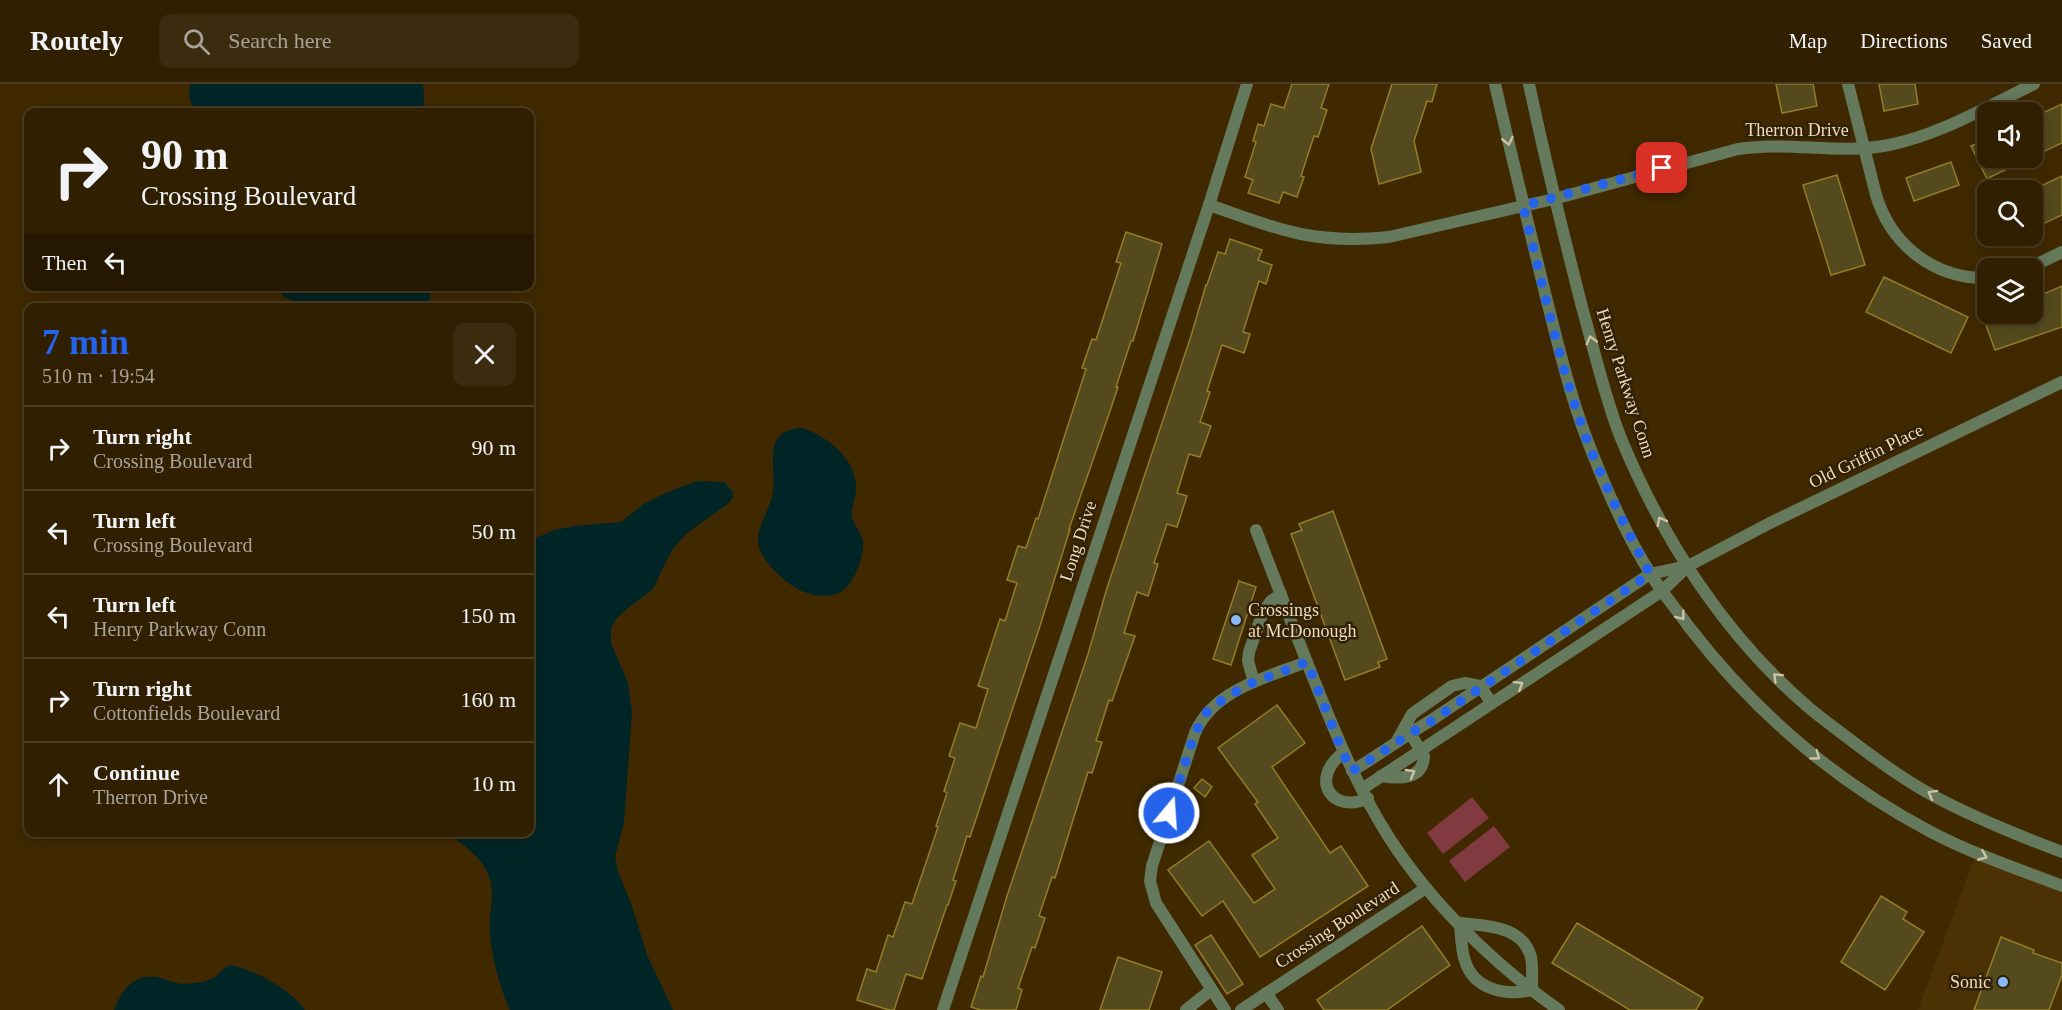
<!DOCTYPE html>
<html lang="en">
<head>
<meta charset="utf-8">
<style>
	body { margin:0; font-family:Georgia,serif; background:#3c2c0f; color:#f1f3f6; height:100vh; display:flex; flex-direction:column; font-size:22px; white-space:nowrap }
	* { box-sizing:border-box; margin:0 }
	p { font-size:20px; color:#a8a299 }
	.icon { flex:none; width:33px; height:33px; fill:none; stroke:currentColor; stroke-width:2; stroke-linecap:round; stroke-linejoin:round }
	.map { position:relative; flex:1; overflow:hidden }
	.details { position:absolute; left:24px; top:219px; width:510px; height:534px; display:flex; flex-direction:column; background:#301f00; border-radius:12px; box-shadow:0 3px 15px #0003,0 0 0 2px #4b3d22 }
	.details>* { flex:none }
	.banner { position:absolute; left:24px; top:24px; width:510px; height:183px; border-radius:12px; box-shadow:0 3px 15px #0003,0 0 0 2px #4b3d22; background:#301f00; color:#f1f3f6; overflow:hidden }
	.fabs { position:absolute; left:1977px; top:18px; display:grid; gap:12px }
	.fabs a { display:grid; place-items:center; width:66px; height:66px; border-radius:12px; background:#301f00; box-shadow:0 3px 15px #0003,0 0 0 2px #4b3d22; font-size:30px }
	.pin { position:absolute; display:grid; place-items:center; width:51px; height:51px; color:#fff; margin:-26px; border-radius:12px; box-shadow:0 3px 9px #0006 }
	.me { position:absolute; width:66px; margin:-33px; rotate:18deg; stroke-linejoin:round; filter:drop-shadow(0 0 4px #0008) }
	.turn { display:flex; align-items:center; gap:21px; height:126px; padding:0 18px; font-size:27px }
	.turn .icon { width:78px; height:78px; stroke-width:2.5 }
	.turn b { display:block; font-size:42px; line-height:51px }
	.then { display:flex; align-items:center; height:57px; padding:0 18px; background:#0003; gap:12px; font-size:22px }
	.round { display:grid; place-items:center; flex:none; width:63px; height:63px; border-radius:12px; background:#3c2c0f }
	.summary { display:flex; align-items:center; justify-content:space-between; height:102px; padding:0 18px }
	h1 { font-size:36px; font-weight:600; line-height:45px; color:#2563eb }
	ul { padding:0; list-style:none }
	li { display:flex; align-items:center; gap:18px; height:84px; padding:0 18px; border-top:2px solid #4b3d22 }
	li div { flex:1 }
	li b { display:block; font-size:22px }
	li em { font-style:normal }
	header { display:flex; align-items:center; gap:36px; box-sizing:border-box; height:84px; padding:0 30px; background:#301f00; border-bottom:2px solid #4b3d22 }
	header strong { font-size:28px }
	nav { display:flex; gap:33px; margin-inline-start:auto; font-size:21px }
	.search { width:420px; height:54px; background:#3c2c0f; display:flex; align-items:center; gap:15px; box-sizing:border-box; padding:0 21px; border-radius:12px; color:#a8a299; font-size:22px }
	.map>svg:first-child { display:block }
	.built { fill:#4b3104 }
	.green { fill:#823a41 }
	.water { fill:#002526 }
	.building { fill:#554a1d; stroke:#927e25; stroke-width:1.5 }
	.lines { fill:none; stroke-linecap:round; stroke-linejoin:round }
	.minor { stroke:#65795d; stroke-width:12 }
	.tertiary { stroke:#65795d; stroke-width:12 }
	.oneway { stroke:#d0c2a1 }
	.route { stroke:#2563eb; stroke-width:10; stroke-dasharray:0 18 }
	.poi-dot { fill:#89bafc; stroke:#302109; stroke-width:2 }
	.labels { text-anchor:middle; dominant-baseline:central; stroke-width:5; stroke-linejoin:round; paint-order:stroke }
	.street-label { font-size:18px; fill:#f4dbb8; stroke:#302109 }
	.poi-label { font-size:18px; fill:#f4dbb8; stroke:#302109; text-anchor:start }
</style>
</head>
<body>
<header>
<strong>Routely</strong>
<div class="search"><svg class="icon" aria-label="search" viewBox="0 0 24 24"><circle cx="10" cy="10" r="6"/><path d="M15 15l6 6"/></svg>Search here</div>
<nav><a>Map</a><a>Directions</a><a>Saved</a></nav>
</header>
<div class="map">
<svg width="2062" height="926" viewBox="0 0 2062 926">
	<rect width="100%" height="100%" fill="#402900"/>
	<polygon class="built" points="1978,764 2062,794 2062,926 1918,926"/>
	<g class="green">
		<polygon points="1472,713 1489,734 1443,770 1427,749"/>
		<polygon points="1494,742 1510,763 1465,798 1449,777"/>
	</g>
	<g class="water">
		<polygon points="190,0 423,0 425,28 194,28 189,11"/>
		<polygon points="433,203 427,223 305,223 284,213 274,203"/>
		<path d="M802,344C827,352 857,375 856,405C856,414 851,423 852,432C853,441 861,448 863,457C865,472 852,507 836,510C825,513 815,512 804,508C788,502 757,475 758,456C759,439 770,425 773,408C777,384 760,346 802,344Z"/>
		<path d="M698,397L724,398L733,408V413L730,418L686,450L672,466L653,505L627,525L617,534L611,544V559L628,599L632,628L624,739L615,772L618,788L631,819L647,871L673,926H510C500,903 492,875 490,850C488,834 494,816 491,799C486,775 465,762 447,749L530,748V457L554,446L575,442L621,438L645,419L670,407Z"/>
		<path d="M230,881C253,885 292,906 305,926H114C122,906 134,889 157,893C166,895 175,900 184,900C192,899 209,898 215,893C221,888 223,884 230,881Z"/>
	</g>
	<g class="building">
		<polygon points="1292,0 1329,0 1321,24 1327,26 1318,53 1314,52 1301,92 1304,93 1297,113 1283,108 1279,119 1248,109 1253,96 1245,93 1256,58 1253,57 1258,40 1264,42 1271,20 1284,24"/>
		<polygon points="1392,0 1437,0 1432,18 1427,17 1414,57 1421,88 1379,100 1371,65"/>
		<polygon points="1776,0 1813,0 1817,22 1782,29"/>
		<polygon points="1879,0 1915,0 1918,20 1884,27"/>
		<polygon points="2062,20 2062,59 2032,73 2032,34"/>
		<polygon points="1988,55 1988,74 2031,74 1988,94 1988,97 1971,62"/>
		<polygon points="1951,78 1959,101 1914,117 1906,94"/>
		<polygon points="1837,91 1865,181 1831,191 1803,101"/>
		<polygon points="2062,92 2062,131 2032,145 2032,106"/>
		<polygon points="1126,148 1162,160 1133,257 1131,257 1116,303 1118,303 1110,327 1069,445 1070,445 1040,542 970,753 967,752 953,796 956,797 948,821 947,821 922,895 906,890 894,926 889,926 857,916 867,885 876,888 888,851 893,853 905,818 912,820 938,743 936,742 947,709 944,707 955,674 949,672 960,639 976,644 988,605 978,602 1000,535 1005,537 1017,499 1007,496 1018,462 1026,464 1036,434 1038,435 1086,285 1082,284 1092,255 1096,256 1121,179 1116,178"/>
		<polygon points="1230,155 1262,166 1258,176 1272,181 1266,200 1259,197 1243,248 1250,250 1244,269 1222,261 1207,307 1210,308 1200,338 1211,342 1200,373 1189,370 1177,409 1187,412 1177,443 1167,440 1154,479 1158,480 1148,512 1137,508 1124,549 1135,552 1112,617 1109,616 1096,657 1102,658 1092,689 1088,688 1055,794 1052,793 1039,832 1045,834 1035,864 1032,863 1018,904 1022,906 1016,926 981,926 971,923 981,892 983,893 1007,812 1088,570 1107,504 1191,252 1206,201 1207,201 1218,168 1225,170"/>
		<polygon points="1884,193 1968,233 1951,269 1866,228"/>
		<polygon points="2062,202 2062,243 1995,266 1982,230 2032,230 2032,215"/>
		<polygon points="1333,427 1387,575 1378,578 1380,583 1345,596 1291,450 1302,446 1299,440"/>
		<polygon points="1239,497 1256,503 1231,581 1213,575"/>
		<polygon points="1277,621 1305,659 1272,683 1330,769 1341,762 1368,802 1260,873 1223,817 1202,832 1168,786 1209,757 1254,819 1275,805 1252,771 1278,754 1255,720 1258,718 1218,664"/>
		<polygon points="1202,695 1212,703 1205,713 1194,704"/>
		<polygon points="1881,812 1907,828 1903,835 1924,848 1885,906 1841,878"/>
		<polygon points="1577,839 1703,914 1696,926 1630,926 1552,879"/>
		<polygon points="1422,842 1450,881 1387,926 1324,926 1317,916"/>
		<polygon points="1211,851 1243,900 1227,910 1195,861"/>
		<polygon points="2001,853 2034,866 2033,869 2062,879 2062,891 2049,926 1974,926"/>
		<polygon points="1118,873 1162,888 1149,926 1100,926"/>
	</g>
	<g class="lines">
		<g class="minor">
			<path d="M1848,0L1876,111C1891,161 1934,195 1988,194"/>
			<path d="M1209,121C1239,131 1270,144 1301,150C1330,156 1359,156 1389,153L1554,115L1738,65C1788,57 1839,71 1889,61C1940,51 1988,22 2034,0"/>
			<polyline points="2029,184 2062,168"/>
			<path d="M1256,446C1275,495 1293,543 1312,591C1335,648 1357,704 1390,755C1432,820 1496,882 1559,926"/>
			<polyline points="1254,598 1248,577 1249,568 1263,528 1271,517 1281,510"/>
			<polyline points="1397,657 1412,630 1452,602 1465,599 1480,602 1491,618"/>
			<path d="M1343,669C1308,696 1333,731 1368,714"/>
			<path d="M1352,687C1379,671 1403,653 1430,637L1650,490L1687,482"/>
			<path d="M1381,692C1399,695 1423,696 1424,672L1410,649"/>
			<polyline points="1362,705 1662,507 1688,482 1770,439 2062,298"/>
			<path d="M1460,839C1486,842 1522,841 1531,873C1533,884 1532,895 1532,906C1506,912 1474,906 1465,877C1461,866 1461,851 1460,839Z"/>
			<polyline points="1266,909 1278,926"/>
			<polyline points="943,926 1209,121 1247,0"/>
			<polyline points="1186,926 1211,906"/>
			<path d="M1225,926L1156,819L1150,797L1152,782L1195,649C1213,606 1267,593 1307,578"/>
			<polyline points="1241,926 1426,804"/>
		</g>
		<g class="tertiary">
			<path d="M1495,0C1511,70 1528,139 1545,209C1557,256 1568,304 1585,350C1603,398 1624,449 1652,492C1663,510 1677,526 1689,543C1754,627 1836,698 1931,748C1973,770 2018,785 2062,802"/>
			<path d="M1529,0C1545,75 1563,149 1582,223C1594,266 1604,310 1620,352C1662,454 1724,551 1808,623C1821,634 1835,644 1848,654C1874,674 1901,694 1930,710C1972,733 2017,751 2062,768"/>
		</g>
	</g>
	<defs><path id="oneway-chevron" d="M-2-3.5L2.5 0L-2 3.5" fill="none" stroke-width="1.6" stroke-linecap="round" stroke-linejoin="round" transform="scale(1.5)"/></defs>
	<g class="oneway">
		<use href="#oneway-chevron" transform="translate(1508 57) rotate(77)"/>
		<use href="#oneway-chevron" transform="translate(1591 256) rotate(-105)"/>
		<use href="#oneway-chevron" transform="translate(1661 437) rotate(-118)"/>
		<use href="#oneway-chevron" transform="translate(1681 532) rotate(52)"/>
		<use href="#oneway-chevron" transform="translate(1777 593) rotate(-136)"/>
		<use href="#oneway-chevron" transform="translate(1519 601) rotate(-32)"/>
		<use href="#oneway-chevron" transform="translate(1816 672) rotate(36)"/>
		<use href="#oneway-chevron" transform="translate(1411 689) rotate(-30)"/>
		<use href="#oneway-chevron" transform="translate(1932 710) rotate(-151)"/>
		<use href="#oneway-chevron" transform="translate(1983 772) rotate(22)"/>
	</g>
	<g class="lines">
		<path class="route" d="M1169,729L1195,649L1207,628L1221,617L1247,601L1307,578L1343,669L1352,687C1379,671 1403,653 1430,638L1650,490C1626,444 1602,397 1584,348C1558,275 1542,197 1523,122L1662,84"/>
	</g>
	<g class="poi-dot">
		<circle cx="1236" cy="536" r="6"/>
		<circle cx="2003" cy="898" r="6"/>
	</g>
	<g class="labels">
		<g class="street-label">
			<text x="1797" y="46">Therron Drive</text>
			<text transform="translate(1626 299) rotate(72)">Henry Parkway Conn</text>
			<text transform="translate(1866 372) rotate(-26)">Old Griffin Place</text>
			<text transform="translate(1078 457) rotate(-72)">Long Drive</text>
			<text transform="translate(1337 841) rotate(-33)">Crossing Boulevard</text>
		</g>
		<g class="poi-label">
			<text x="1248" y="526">Crossings<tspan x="1248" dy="21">at McDonough</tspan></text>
			<text x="1991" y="898" text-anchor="end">Sonic</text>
		</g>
	</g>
</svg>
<div class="fabs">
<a><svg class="icon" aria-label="sound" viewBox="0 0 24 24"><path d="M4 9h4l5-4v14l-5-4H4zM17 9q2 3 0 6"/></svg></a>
<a><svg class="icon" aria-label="search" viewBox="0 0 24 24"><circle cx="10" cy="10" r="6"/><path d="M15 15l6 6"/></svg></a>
<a><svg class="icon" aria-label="layers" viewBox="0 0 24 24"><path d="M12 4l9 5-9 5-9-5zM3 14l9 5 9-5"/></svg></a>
</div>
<div class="pin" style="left:1662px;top:84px;background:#d93025"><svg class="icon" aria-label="arrive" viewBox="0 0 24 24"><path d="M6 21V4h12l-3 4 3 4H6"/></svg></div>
<svg class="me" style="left:1169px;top:729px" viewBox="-20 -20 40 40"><circle r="17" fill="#2563eb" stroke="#fff" stroke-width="3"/><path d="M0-11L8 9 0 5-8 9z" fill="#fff"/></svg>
<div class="banner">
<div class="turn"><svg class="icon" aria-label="right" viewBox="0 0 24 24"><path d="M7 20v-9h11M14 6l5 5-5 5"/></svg><div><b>90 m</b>Crossing Boulevard</div></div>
<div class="then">Then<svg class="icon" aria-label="left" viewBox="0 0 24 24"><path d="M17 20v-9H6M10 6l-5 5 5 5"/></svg></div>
</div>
<section class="details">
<div class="summary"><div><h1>7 min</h1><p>510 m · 19:54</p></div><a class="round"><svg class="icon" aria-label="close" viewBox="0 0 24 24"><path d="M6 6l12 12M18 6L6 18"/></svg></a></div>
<ul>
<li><svg class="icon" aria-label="right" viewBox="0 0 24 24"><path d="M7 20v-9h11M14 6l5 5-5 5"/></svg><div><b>Turn right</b><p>Crossing Boulevard</p></div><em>90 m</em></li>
<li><svg class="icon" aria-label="left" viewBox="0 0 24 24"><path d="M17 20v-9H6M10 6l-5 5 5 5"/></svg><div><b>Turn left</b><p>Crossing Boulevard</p></div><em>50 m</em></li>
<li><svg class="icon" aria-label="left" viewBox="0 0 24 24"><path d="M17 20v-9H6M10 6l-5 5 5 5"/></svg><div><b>Turn left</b><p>Henry Parkway Conn</p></div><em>150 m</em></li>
<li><svg class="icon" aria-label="right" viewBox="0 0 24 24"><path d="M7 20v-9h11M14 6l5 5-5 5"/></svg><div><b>Turn right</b><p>Cottonfields Boulevard</p></div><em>160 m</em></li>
<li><svg class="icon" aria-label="ahead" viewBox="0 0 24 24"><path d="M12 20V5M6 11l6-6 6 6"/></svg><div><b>Continue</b><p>Therron Drive</p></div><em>10 m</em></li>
</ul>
</section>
</div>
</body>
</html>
